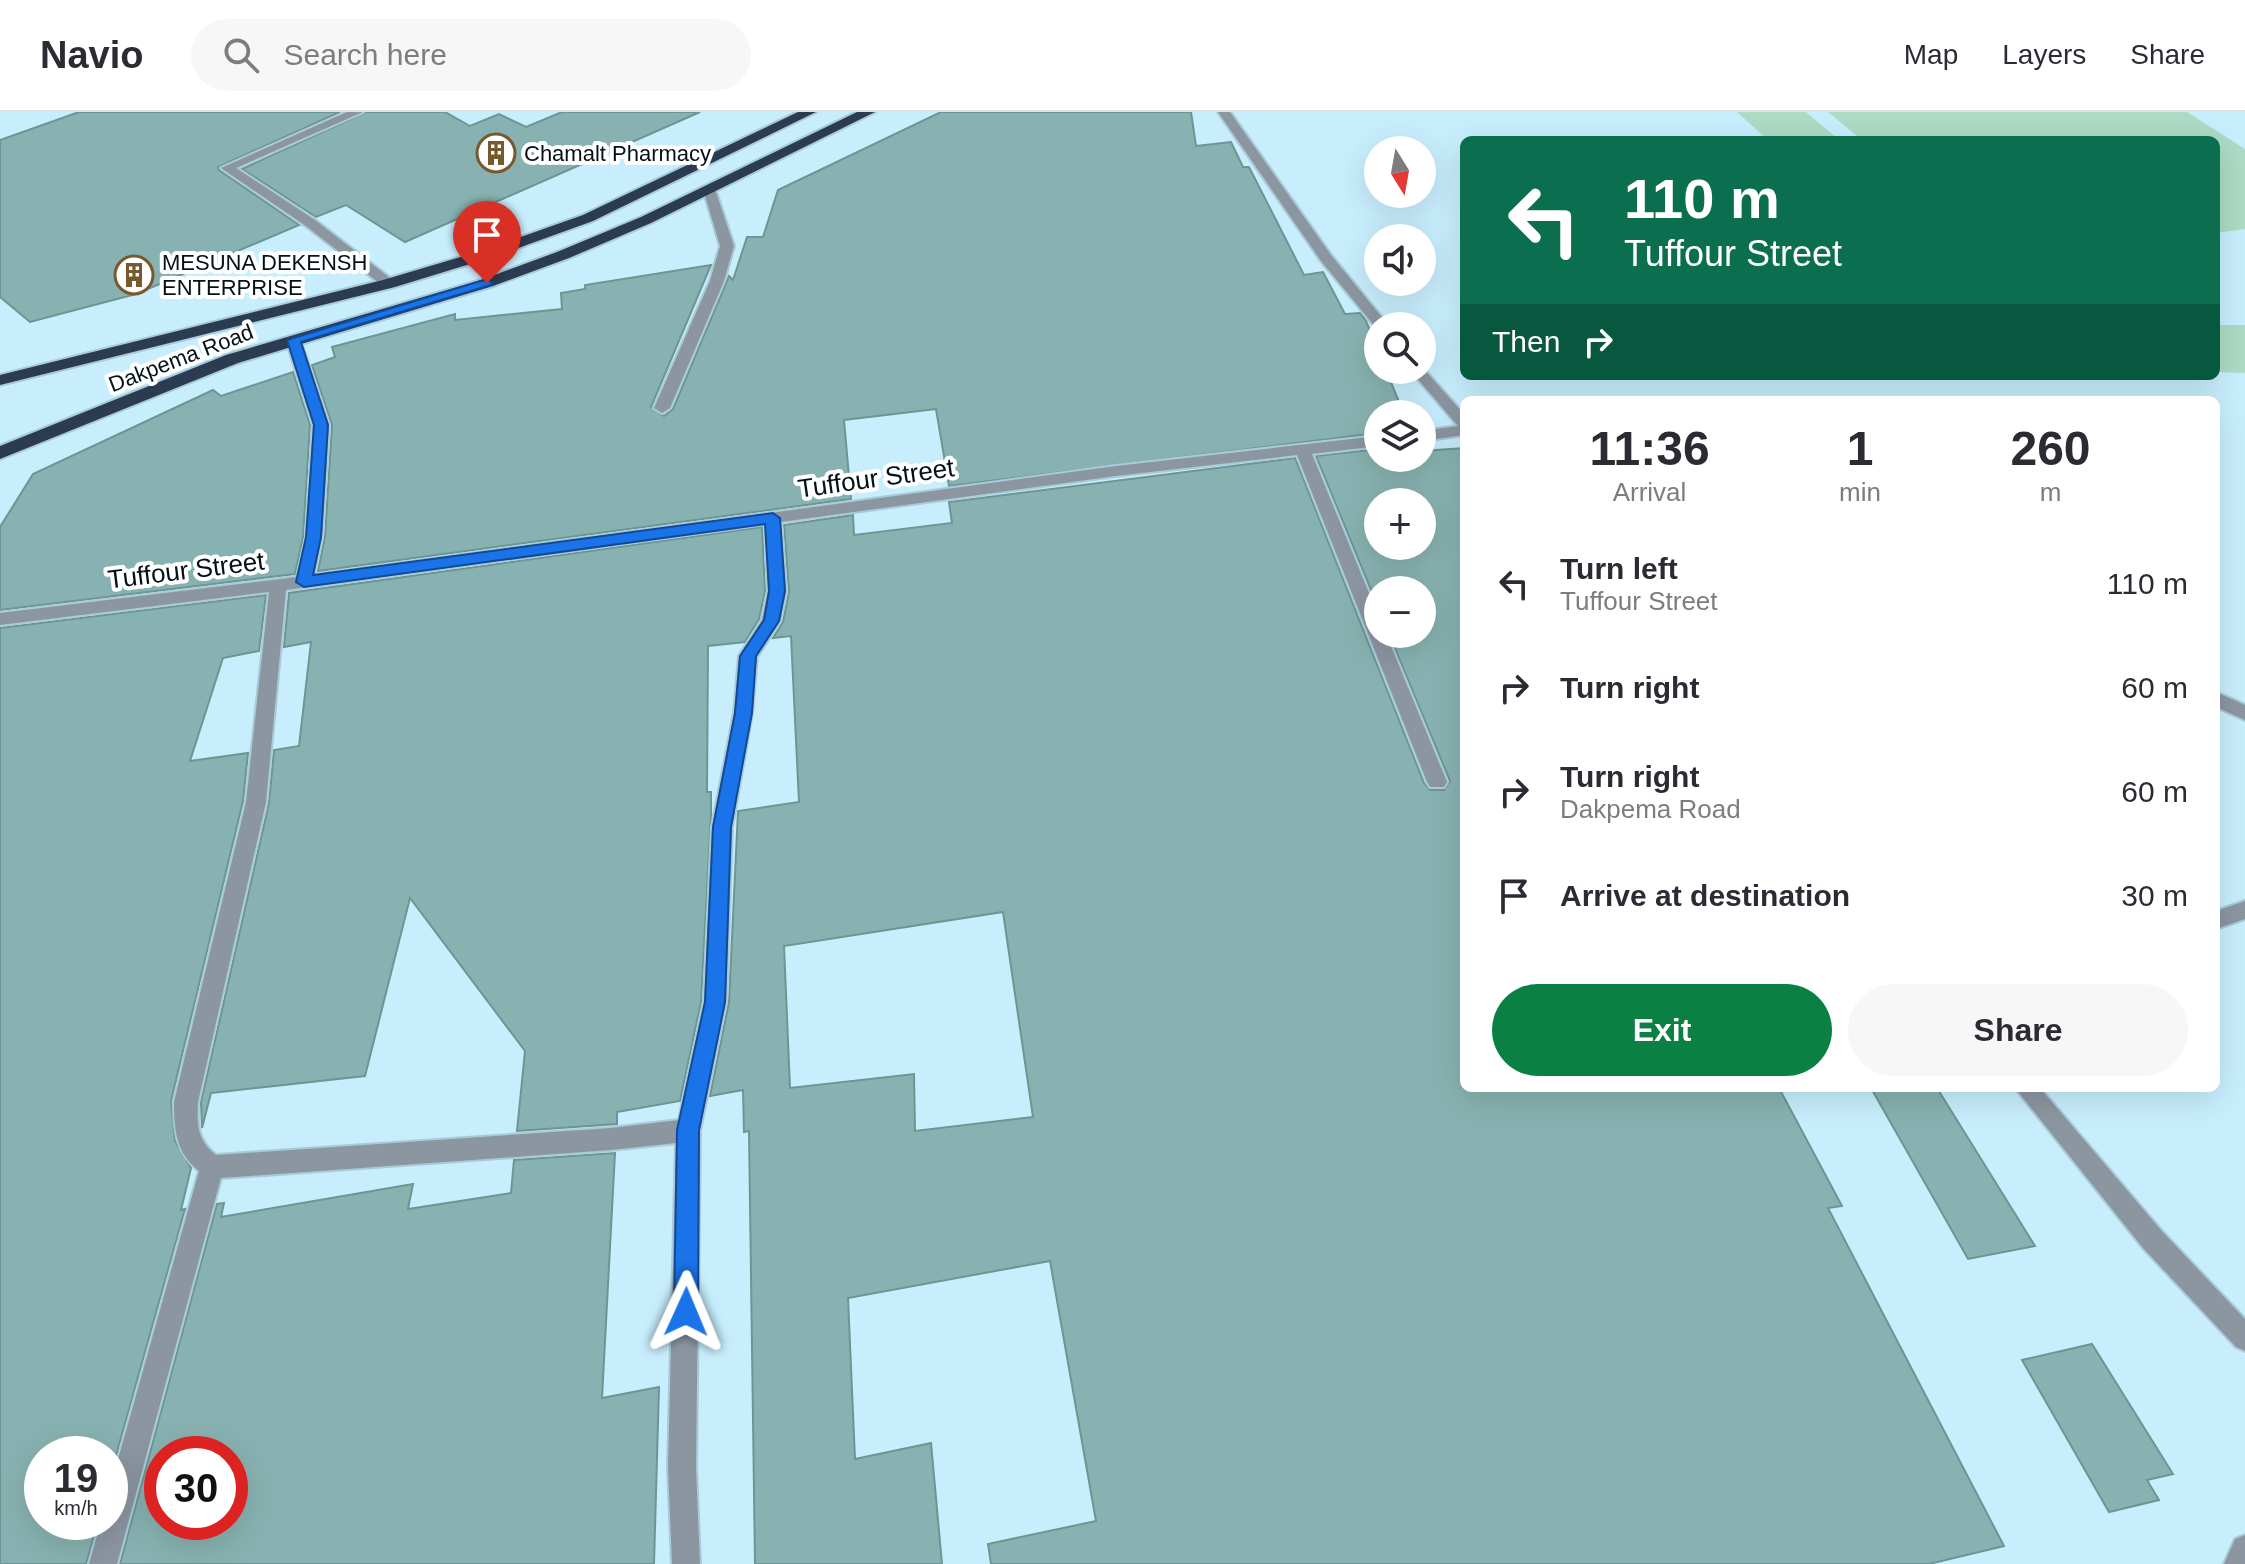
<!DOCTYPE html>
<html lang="en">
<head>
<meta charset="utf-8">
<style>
	body { margin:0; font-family:Arial,sans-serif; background:#f7f7f7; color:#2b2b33; height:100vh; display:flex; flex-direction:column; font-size:30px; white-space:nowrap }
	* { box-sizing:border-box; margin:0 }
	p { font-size:26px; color:#7c7c81 }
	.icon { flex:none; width:44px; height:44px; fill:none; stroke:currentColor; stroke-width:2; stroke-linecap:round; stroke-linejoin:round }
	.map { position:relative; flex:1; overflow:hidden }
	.drawer { position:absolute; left:1460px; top:284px; width:760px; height:696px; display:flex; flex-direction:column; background:#fff; border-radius:12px; box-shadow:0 8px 32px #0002 }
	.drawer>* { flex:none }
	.guide { position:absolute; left:1460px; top:24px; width:760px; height:244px; border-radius:12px; box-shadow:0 8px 32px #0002; background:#0b6e4f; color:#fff; overflow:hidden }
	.needle { width:52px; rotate:169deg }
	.fabs { position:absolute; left:1364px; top:24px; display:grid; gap:16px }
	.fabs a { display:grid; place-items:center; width:72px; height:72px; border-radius:50%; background:#fff; box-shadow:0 8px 32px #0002; font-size:40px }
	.speed { position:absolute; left:24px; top:1324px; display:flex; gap:16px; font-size:40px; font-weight:700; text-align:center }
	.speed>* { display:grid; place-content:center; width:104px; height:104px; border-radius:50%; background:#fff; box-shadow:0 8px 32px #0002; line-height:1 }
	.speed small { font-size:20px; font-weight:400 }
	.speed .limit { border:12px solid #d22; background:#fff; color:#111 }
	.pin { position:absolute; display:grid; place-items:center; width:68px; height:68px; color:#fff; margin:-82px -34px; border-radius:50% 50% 50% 0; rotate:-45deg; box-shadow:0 0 8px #0007 }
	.pin .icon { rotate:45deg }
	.me { position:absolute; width:88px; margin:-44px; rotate:1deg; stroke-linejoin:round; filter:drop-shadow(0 0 6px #0008) }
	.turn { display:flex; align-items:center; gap:28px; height:168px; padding:0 32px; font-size:36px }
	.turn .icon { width:104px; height:104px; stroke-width:2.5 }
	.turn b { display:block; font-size:56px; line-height:68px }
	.then { display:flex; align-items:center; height:76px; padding:0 32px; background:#0003; gap:16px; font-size:30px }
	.eta { display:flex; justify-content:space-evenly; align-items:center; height:136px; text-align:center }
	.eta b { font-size:48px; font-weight:800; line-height:56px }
	.cta { display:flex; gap:16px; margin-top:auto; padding:16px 32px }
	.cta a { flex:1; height:92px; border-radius:48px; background:#0b8043; color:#fff; font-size:32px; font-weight:800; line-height:92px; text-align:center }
	.cta a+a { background:#f7f7f7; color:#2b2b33 }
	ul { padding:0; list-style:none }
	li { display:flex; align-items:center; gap:24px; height:104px; padding:0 32px }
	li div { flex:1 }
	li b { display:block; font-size:30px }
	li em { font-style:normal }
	header { display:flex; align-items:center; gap:48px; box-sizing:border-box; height:112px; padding:0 40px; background:#fff; border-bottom:2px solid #e1e1e2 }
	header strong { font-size:38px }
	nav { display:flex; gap:44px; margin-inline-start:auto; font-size:28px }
	.search { width:560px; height:72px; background:#f7f7f7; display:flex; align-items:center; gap:20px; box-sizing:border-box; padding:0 28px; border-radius:44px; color:#7c7c81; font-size:30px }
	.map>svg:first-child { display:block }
	.green { fill:#addbc5 }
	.building { fill:#88b2b1; stroke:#6c9594; stroke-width:2; fill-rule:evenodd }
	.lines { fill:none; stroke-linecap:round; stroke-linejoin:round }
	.street-casing { stroke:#a9cbd8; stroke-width:4 }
	.highway-casing { stroke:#a9cbd8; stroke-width:4 }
	.street { fill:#8c96a1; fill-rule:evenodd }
	.highway { fill:#2b3c52; fill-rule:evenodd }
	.route { fill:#1a73e8; stroke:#114b97; stroke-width:2 }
	.labels { text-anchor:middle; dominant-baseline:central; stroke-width:8; stroke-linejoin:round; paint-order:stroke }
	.far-poi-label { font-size:22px; fill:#041116; stroke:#fff; text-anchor:start }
	.far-street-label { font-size:22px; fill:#041116; stroke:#fff }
	.street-label { font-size:26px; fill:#041116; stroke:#fff }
</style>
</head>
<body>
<header>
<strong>Navio</strong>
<div class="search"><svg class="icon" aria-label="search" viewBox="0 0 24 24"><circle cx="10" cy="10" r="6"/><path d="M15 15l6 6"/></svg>Search here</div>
<nav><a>Map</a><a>Layers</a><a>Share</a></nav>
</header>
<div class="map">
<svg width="2245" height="1452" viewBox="0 0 2245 1452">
	<rect width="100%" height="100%" fill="#c8eefd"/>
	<g class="green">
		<polygon points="1737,0 1806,0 1839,28 1768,28"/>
		<polygon points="1828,0 2187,0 2245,37 2245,117 2216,121 2216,28 1862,28"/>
		<polygon points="2216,213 2245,213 2245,261 2216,260"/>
	</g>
	<g class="building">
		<polygon points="79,0 340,0 218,55 219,58 299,113 136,182 30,210 0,185 0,28"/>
		<polygon points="366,0 445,0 470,14 499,2 526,15 562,0 700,0 405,130 346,93 316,105 242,57"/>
		<polygon points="941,0 1191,0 1196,34 1231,30 1243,55 1249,55 1304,163 1323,160 1345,202 1360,201 1366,209 1378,237 1378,258 1386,258 1404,302 1378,302 1378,321 949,374 936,297 844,308 851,387 318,459 325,425 332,313 312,253 335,245 332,235 455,202 455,208 562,197 561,181 585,177 585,173 711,153 651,295 664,304 673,297 729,164 733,168 747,125 763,125 778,78"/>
		<polygon points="293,260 310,313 303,425 295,462 0,498 0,415 33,362 213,278 221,284"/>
		<path d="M1464,336V976H1779L1842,1094L1828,1096L2004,1434L1929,1452H991L988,1432L1096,1409L1050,1149L848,1186L855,1347L931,1331L942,1452H755L749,1019L744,1020L743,978L710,984L729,890L738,699L799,690L791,524L773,526L783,510L789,480L784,413L853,403L854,423L952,411L949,390L1295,346L1424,671L1430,678H1444L1450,669L1389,522H1422V478H1378V495L1316,344L1378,337V346H1422V339ZM1378,390H1422V434H1378ZM1003,800L1033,1005L915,1019L914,962L790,976L784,834Z"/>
		<polygon points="762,415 765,479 759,507 745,530 708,534 707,680 711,680 711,703 701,890 680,989 617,1000 617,1012 517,1019 525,939 410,786 365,964 211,981 202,1016 201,990 269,691 274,638 299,634 311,530 284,535 289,481"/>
		<polygon points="266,483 259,539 223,546 190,649 248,641 243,689 171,989 175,1029 191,1056 181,1098 185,1097 110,1365 110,1342 42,1342 42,1410 98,1410 86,1452 0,1452 0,516"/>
		<polygon points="1871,976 1937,976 2035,1134 1968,1147"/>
		<path d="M615,1041L602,1286L659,1275L654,1452H120L217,1092L224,1091L221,1105L413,1072L408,1097L511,1081L514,1048ZM162,1342H230V1410H162Z"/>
		<polygon points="2092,1232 2173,1362 2147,1368 2159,1388 2109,1400 2022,1248"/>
	</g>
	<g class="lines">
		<g class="street-casing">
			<g id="street">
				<polygon points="347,0 363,0 236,56 315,108 394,169 394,175 384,175 306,114 221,56"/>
				<polygon points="1218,0 1230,0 1331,143 1389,214 1378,214 1377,217 1321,149"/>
				<polygon points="709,73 715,77 734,134 724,169 670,296 662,301 654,296 710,169 720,134 703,77"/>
				<path d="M293,224L300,228L329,313L322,425L314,463L1116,354L1378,324V334L1312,342L1378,503V522H1386L1447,670L1444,675H1430L1427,670L1297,343L1116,364L781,410L786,479L780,509L757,545L752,601L732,715L726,890L700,1018L696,1355L700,1452H672L668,1355L676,1031L611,1038L221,1066L117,1452H89L101,1410H110V1376L199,1059C176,1041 174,1018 174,990L246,690L269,480L0,513V501L297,465L306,425L313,313L286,228ZM765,412L768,479L762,508L739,544L734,601L712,715L704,890L679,1008L611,1016L216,1043C197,1028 197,1013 198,990L266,690L286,478Z"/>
				<polygon points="1422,255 1464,302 1464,323 1422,329 1422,319 1458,314 1410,258 1422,258"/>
				<polygon points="2216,580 2245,593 2245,608 2216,595"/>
				<polygon points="2245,789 2245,807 2216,817 2216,799"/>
				<polygon points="2015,976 2040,976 2161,1118 2245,1207 2245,1239 2236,1235 2143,1136"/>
				<polygon points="2245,1423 2245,1452 2224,1452 2235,1427"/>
			</g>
		</g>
		<g class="highway-casing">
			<g id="highway">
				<polygon points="798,0 816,0 593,109 496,144 395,175 0,273 0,263 383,168 484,138 583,103"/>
				<polygon points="857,0 875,0 651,111 569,146 493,174 238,251 0,347 0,334 226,243 481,168 557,140 641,105"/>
			</g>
		</g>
		<use href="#street" class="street"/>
		<use href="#highway" class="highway"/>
	</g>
	<polygon class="route" points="487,167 493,171 491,173 301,230 328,313 321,425 313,463 773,401 780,406 785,479 779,509 756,544 752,601 731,715 725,890 699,1018 698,1200 694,1208 686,1212 678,1208 674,1200 677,1018 705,890 713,715 735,601 740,544 764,508 769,479 765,412 304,475 296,470 306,425 314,313 287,228"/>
	<defs>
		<g id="building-ring" transform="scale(2)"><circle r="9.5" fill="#fff" stroke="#78592e" stroke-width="1.5"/><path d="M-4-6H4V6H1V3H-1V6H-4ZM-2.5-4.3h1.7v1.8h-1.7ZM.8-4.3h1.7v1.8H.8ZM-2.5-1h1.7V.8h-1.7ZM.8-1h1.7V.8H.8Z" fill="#78592e"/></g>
	</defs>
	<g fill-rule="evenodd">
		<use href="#building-ring" x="496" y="41"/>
		<use href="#building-ring" x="134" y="163"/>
	</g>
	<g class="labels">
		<g class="far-poi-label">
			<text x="524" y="41">Chamalt Pharmacy</text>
			<text x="162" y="150">MESUNA DEKENSH<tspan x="162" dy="25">ENTERPRISE</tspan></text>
		</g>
		<g class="far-street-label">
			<text transform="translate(181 246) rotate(-21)">Dakpema Road</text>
		</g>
		<g class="street-label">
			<text transform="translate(876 366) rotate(-8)">Tuffour Street</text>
			<text transform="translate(186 458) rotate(-7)">Tuffour Street</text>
		</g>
	</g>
</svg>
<div class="fabs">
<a><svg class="needle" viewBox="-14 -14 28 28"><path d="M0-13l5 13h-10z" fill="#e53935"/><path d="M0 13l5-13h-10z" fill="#7c7c81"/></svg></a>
<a><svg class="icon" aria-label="sound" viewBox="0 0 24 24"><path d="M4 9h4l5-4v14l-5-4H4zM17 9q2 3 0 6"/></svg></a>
<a><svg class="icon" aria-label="search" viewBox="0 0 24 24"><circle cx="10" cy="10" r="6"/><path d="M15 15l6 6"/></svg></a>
<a><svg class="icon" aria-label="layers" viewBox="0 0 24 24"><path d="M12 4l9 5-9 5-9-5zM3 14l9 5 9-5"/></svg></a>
<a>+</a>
<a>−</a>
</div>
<div class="speed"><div>19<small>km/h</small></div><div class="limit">30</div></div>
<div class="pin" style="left:487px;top:171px;background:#d93025"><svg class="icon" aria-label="arrive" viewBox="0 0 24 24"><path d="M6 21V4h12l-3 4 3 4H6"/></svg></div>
<svg class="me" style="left:686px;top:1200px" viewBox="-20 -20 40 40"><path d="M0-17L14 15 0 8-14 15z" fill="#1a73e8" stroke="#fff" stroke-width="4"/></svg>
<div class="guide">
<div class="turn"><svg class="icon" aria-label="left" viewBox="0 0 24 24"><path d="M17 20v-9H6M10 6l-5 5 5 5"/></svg><div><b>110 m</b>Tuffour Street</div></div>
<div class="then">Then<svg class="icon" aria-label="right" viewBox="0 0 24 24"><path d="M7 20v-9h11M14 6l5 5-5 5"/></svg></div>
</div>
<section class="drawer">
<div class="eta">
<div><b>11:36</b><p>Arrival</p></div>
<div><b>1</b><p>min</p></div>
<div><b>260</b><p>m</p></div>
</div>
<ul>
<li><svg class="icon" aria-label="left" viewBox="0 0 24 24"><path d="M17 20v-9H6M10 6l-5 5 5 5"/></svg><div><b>Turn left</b><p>Tuffour Street</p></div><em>110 m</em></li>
<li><svg class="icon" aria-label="right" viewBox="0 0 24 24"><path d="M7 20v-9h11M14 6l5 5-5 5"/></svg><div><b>Turn right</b></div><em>60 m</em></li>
<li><svg class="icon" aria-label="right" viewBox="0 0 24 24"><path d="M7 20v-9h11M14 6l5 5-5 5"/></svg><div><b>Turn right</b><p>Dakpema Road</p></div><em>60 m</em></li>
<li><svg class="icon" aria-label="arrive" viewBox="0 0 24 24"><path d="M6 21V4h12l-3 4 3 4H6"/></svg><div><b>Arrive at destination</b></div><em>30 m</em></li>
</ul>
<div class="cta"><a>Exit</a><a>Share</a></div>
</section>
</div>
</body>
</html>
